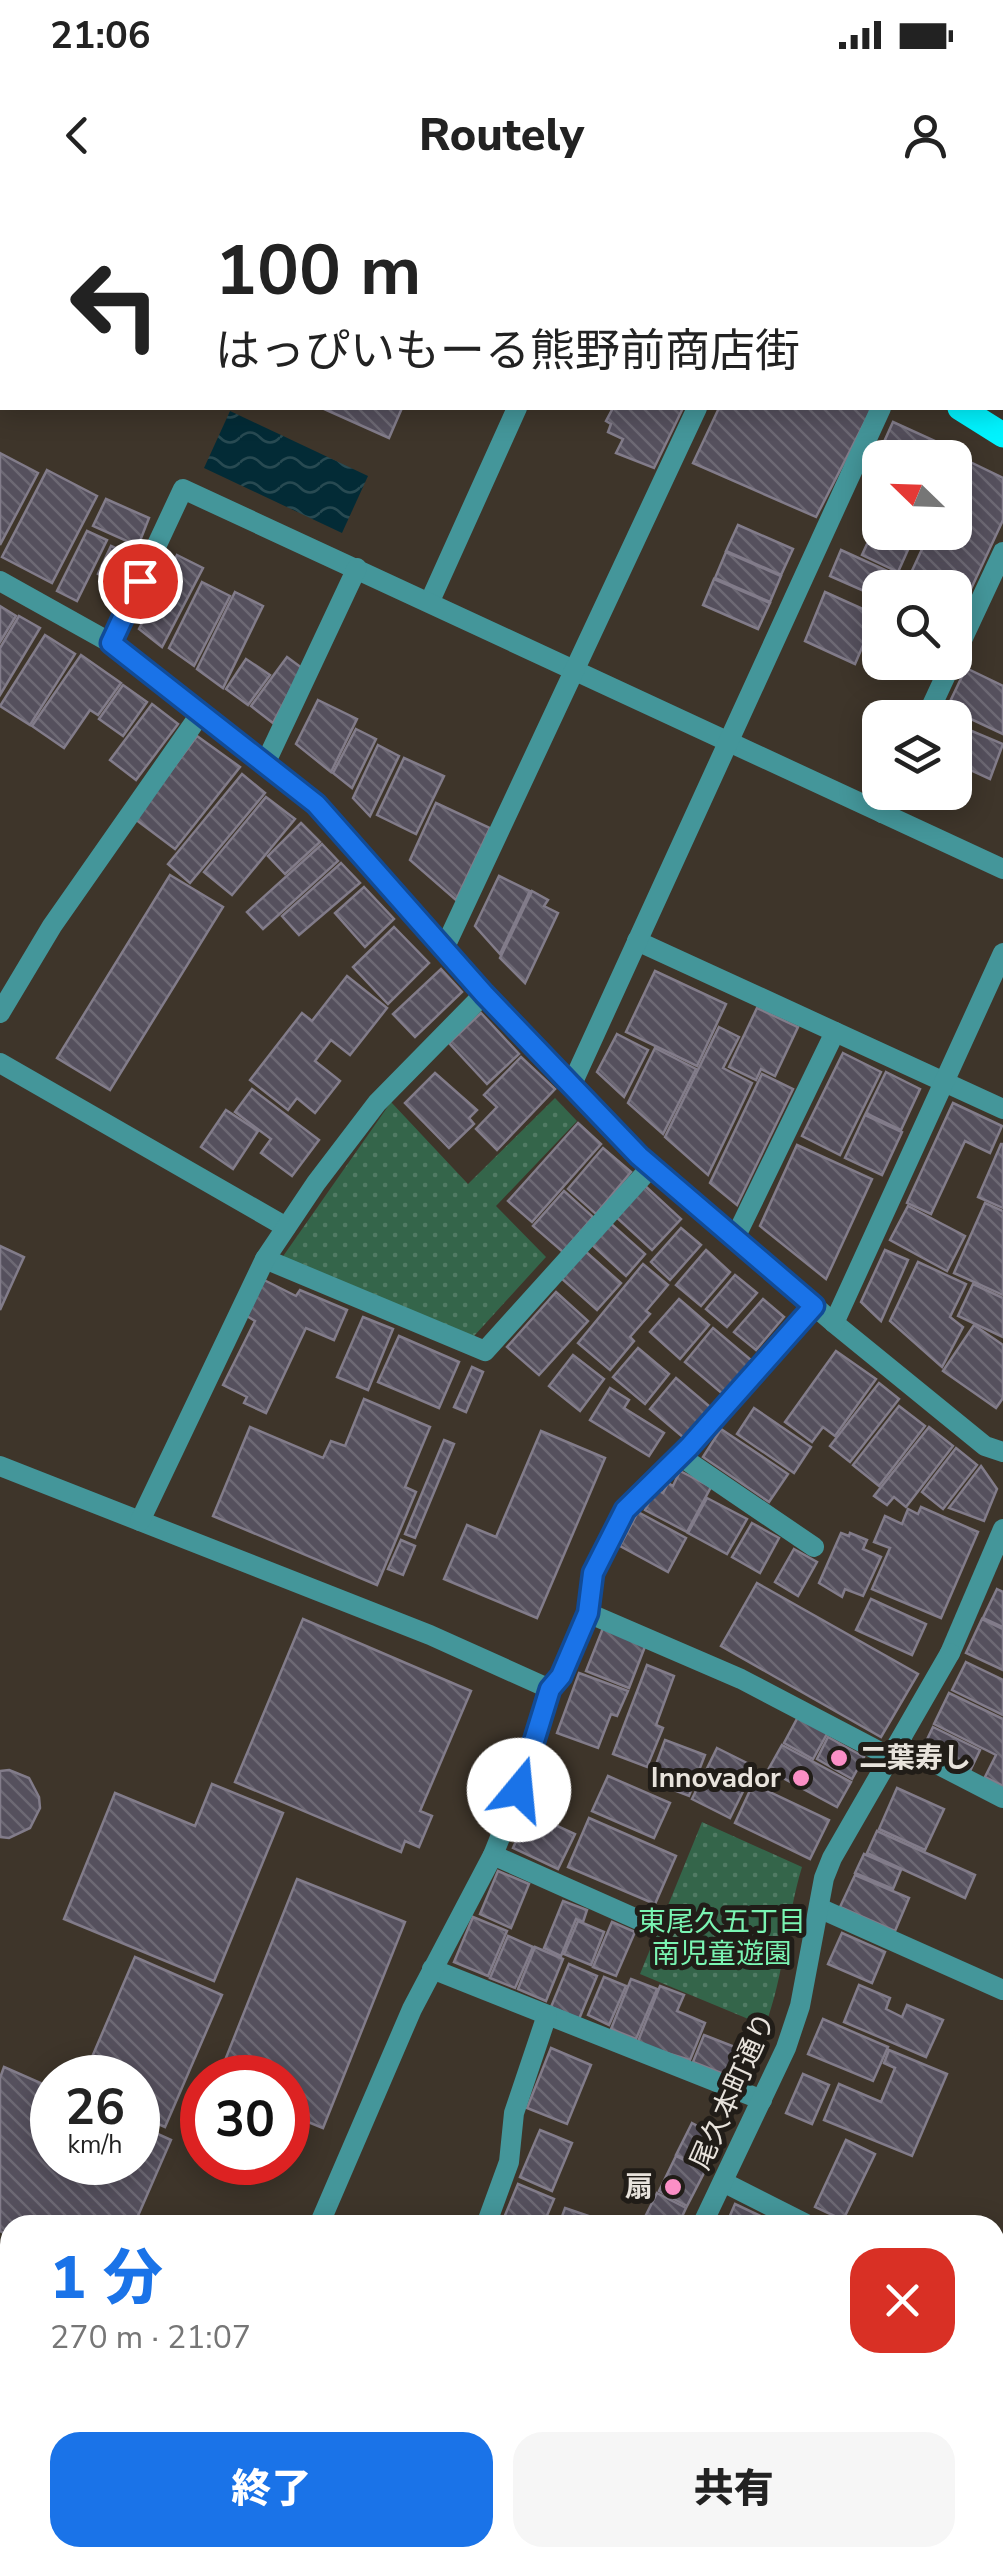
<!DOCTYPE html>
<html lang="ja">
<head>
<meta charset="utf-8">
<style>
	body { margin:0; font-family:"Nunito Sans","Noto Sans JP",sans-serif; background:#f6f6f6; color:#222; height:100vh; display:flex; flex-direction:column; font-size:38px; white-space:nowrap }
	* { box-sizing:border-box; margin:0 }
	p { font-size:32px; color:#767676 }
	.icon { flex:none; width:55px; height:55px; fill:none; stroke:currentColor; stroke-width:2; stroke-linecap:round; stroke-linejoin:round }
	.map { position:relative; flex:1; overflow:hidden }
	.panel { position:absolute; left:0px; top:2015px; width:1005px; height:352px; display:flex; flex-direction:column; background:#fff; border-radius:30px 30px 0 0; box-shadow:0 5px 25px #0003 }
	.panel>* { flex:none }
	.banner { position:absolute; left:0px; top:0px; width:1005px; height:210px; box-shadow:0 5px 25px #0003; background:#fff; color:#222; overflow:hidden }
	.needle { width:65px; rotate:293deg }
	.controls { position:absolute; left:862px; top:240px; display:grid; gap:20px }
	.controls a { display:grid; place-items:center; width:110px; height:110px; border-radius:20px; background:#fff; box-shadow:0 5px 25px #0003; font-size:50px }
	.speed { position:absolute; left:30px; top:1855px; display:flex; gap:20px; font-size:50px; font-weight:700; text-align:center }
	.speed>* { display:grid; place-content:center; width:130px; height:130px; border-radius:50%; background:#fff; box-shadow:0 5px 25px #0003; line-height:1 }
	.speed small { font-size:25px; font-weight:400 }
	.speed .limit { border:15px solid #d22; background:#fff; color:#111 }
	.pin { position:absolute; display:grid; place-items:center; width:85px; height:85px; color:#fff; margin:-42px; border:5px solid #fff; border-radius:50%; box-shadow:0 2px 10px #0007 }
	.me { position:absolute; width:110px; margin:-55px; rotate:17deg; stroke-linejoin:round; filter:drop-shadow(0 0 8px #0008) }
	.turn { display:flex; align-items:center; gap:35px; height:210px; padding:0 50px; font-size:45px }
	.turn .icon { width:130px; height:130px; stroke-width:2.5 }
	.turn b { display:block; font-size:70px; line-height:85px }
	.round { display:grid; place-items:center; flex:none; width:105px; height:105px; border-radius:30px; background:#f6f6f6 }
	.overview { display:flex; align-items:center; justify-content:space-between; height:170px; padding:0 50px }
	h1 { font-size:60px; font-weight:800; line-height:75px; color:#1a73e8 }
	.action { display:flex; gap:20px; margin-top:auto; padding:20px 50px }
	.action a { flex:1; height:115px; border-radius:30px; background:#1a73e8; color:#fff; font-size:40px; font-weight:800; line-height:115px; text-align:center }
	.action a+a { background:#f6f6f6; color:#222 }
	.status { display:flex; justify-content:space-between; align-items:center; height:70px; padding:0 50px; background:#fff; direction:ltr }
	.status svg { height:28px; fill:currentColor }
	header { display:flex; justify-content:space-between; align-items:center; height:130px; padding:0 50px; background:#fff; font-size:45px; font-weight:800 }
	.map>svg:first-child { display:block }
	.green { fill:url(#green-dots) }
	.pitch { fill:#34654a }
	.water { fill:url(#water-waves) }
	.building { fill:url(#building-back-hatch); stroke:#827c8a; stroke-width:2.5 }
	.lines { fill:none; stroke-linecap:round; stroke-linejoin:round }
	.service { stroke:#44969a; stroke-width:20 }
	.minor { stroke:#44969a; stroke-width:20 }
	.tertiary { stroke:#44969a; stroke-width:20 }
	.primary { stroke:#00f4ff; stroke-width:25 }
	.tram { stroke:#a7a098; stroke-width:2.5 }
	.route-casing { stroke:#114b97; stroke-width:25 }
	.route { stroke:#1a73e8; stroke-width:18 }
	.poi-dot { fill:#fb8fc6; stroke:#211d18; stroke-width:4 }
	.labels { text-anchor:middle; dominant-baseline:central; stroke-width:10; stroke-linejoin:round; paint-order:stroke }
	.poi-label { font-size:28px; font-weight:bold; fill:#e8e3dc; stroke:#211d18; text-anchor:end }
	.park-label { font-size:28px; fill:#7af5b3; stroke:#211d18 }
	.street-label { font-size:28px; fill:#e8e3dc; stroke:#211d18 }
</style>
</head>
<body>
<div class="status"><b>21:06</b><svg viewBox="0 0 49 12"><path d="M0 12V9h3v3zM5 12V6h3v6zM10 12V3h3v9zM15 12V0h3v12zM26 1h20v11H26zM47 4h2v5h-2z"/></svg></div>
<header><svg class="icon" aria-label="back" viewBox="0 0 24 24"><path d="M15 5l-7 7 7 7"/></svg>Routely<svg class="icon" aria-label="person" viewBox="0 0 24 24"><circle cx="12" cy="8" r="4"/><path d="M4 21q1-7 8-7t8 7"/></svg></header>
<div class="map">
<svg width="1003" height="2367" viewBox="0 0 1003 2367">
	<defs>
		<pattern id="green-dots" width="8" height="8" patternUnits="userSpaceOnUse" patternTransform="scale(2.5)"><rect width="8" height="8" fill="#34654a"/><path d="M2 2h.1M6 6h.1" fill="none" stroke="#517b64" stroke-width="1.8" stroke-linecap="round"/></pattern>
		<pattern id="water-waves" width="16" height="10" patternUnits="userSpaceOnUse" patternTransform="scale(2.5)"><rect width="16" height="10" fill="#032b36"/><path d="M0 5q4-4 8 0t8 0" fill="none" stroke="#284a52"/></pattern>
		<pattern id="building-back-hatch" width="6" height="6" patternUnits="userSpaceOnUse" patternTransform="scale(2.5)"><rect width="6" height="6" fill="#55505d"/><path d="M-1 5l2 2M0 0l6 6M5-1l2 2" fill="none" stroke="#6d6974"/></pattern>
	</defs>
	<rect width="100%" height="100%" fill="#3e352a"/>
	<g class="green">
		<polygon points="555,898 577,921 496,1006 546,1057 474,1136 279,1062 391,902 468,984"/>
		<path d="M702,1622L802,1667C786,1719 785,1774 765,1826L640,1774Z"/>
	</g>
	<polygon class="pitch" points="0,0 307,0 2,2 2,100"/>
	<polygon class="water" points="230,211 368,276 342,333 204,268"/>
	<g class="building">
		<polygon points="352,0 496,0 351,2"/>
		<polygon points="322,208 402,208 389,238"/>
		<polygon points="613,208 683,208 654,268 616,253 623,239 608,232 611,224 606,221"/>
		<polygon points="719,208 872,208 816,317 693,263"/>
		<polygon points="893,222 944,245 938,258 880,258 880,278 870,273"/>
		<polygon points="0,253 38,273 0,345"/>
		<polygon points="964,259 1003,278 1003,320 957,419 955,388 904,388 930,332 955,332 955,279"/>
		<polygon points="47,270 97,296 52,383 2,357"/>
		<polygon points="106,299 149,318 138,346 93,326"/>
		<polygon points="880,316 880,332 916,332 898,372 862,355"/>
		<polygon points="738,325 793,349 781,375 726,351"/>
		<polygon points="87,331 107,340 77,401 57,391"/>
		<polygon points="111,346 136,357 123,386 98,374"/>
		<polygon points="841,350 896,375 891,388 880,388 880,398 830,376"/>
		<polygon points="726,352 781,376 770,402 715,378"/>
		<polygon points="177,355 203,368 162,447 139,429"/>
		<polygon points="714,379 770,403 758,429 703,405"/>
		<polygon points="202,382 230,396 194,466 169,448"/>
		<polygon points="235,392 263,406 223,488 197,469"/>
		<polygon points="825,392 876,415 855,464 805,441"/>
		<polygon points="0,406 16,416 0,442"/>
		<polygon points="19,416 40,428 0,495 0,448"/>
		<polygon points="45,435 75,454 30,525 0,506"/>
		<polygon points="81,455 121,483 98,515 90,510 64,548 32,526"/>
		<polygon points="287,457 302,468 273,523 251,506"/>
		<polygon points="246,459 270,475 248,505 226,489"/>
		<polygon points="966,468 1003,486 1003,534 947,508"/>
		<polygon points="123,485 147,502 123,536 99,519"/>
		<polygon points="318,500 357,519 331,572 296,544"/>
		<polygon points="152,504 178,524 136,580 110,560"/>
		<polygon points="955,524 1003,544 990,579 955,563"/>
		<polygon points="356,529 376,539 352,588 333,573"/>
		<polygon points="197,536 240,567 175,649 135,619"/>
		<polygon points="378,545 399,556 370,616 353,598"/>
		<polygon points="404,558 444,576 416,634 377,615"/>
		<polygon points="242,574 265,593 190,683 168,664"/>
		<polygon points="266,597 295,619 232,695 204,672"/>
		<polygon points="436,603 490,628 456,700 410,660"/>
		<polygon points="301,623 320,642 285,674 268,656"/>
		<polygon points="322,644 338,661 263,729 247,712"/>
		<polygon points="341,663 360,683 299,735 282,716"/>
		<polygon points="170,675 223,707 110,890 57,858"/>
		<polygon points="499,676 530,691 500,754 475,726"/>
		<polygon points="364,687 394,719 365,747 335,713"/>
		<polygon points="532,691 548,700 544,706 558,713 525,783 500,758"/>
		<polygon points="394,727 429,763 388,804 353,767"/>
		<polygon points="441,769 462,792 415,837 393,814"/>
		<polygon points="655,771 726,804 697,866 626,832"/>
		<polygon points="347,776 387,808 350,855 331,840 315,861 340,881 315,913 297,898 288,910 250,880 302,813 312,821"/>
		<polygon points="757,808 798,827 775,876 761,869 756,880 729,867"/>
		<polygon points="481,813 519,854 487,884 449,843"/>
		<polygon points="719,827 739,837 723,868 752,883 708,975 665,937"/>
		<polygon points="617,834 648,850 624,897 597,872"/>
		<polygon points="655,848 696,869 663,934 628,903"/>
		<polygon points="843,853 881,872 840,955 802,936"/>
		<polygon points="521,857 555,889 497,950 476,929 497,907 484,895"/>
		<polygon points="886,872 920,889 901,930 866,913"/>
		<polygon points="435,873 477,910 469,918 474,924 449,948 405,903"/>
		<polygon points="762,874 793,889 737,1005 710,983"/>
		<polygon points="252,889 319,940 292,976 261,953 271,939 235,912"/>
		<polygon points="953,903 1002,926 990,953 965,941 931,1014 907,1003"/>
		<polygon points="226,910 258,931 233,969 201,947"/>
		<polygon points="865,915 902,932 882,975 845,958"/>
		<polygon points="578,923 601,944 532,1022 508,1001"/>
		<polygon points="1001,944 1003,944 1003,1008 978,997"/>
		<polygon points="797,945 872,979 826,1079 760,1026"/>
		<polygon points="603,948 631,972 596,1014 568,989"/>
		<polygon points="643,984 681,1019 652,1050 614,1015"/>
		<polygon points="564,991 593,1017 563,1052 533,1026"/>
		<polygon points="985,1003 1003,1011 1003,1095 954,1073"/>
		<polygon points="908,1006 965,1036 947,1071 890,1040"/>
		<polygon points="609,1022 645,1054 626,1076 590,1043"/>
		<polygon points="681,1028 701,1045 670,1080 651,1062"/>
		<polygon points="0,1046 24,1057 0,1110"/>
		<polygon points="706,1050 730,1072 701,1106 676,1085"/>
		<polygon points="885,1050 908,1060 881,1121 861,1102"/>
		<polygon points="585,1051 621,1083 597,1110 561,1078"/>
		<polygon points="918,1062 966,1084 950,1117 963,1127 942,1167 890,1121"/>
		<polygon points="643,1064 668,1085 646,1111 650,1114 630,1137 634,1141 610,1170 578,1143"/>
		<polygon points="735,1075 757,1093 727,1127 706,1109"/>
		<polygon points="264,1080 296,1096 300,1090 347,1110 334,1140 306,1128 266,1213 244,1203 247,1197 223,1185 255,1121 247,1116"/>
		<polygon points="973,1084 1003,1098 1003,1137 958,1116"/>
		<polygon points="556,1092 588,1121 539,1175 507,1147"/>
		<polygon points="679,1099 709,1125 680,1159 650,1132"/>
		<polygon points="763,1099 784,1117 756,1150 734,1132"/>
		<polygon points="363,1117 393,1129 368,1190 337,1177"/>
		<polygon points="974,1125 1003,1145 1003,1198 996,1208 943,1171"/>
		<polygon points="713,1128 752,1161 724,1195 685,1162"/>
		<polygon points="399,1136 459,1162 439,1208 378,1182"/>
		<polygon points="638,1148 669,1174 645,1204 613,1177"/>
		<polygon points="836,1151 876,1179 835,1236 823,1227 812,1242 785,1222"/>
		<polygon points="573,1155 604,1179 580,1211 549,1186"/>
		<polygon points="472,1167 483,1172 466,1212 454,1207"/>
		<polygon points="676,1178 710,1207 684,1238 650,1209"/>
		<polygon points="879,1183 899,1199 850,1262 830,1246"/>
		<polygon points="610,1188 629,1200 624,1208 664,1233 649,1256 590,1220"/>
		<polygon points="364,1199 430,1227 405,1287 416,1292 377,1385 213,1316 250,1227 323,1258 331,1241 345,1246"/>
		<polygon points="899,1206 925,1226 879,1286 853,1265"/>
		<polygon points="754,1208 811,1247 794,1273 737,1234"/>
		<polygon points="929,1227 953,1246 906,1307 894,1297 887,1305 874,1296"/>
		<polygon points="721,1229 788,1274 769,1302 703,1257"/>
		<polygon points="541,1231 605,1258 537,1418 444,1379 467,1325 496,1337"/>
		<polygon points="444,1240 454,1244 415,1338 405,1334"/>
		<polygon points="956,1248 977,1265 943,1309 922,1292"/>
		<polygon points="981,1266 997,1289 984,1321 949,1308"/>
		<polygon points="680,1271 711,1287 687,1332 645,1310 656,1289 663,1293 668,1283 673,1286"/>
		<polygon points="707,1298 747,1319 727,1354 688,1333"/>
		<polygon points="921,1307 978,1332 941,1418 872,1389 890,1348 874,1342 885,1316 902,1324 908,1309 918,1314"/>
		<polygon points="638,1312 686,1338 668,1372 620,1346"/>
		<polygon points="752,1323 779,1338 760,1373 732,1357"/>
		<polygon points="841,1333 849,1336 850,1333 867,1340 863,1349 881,1357 863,1396 845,1389 842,1397 819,1383"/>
		<polygon points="401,1340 415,1346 403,1375 388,1369"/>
		<polygon points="794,1349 817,1362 798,1396 775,1382"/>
		<polygon points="757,1383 918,1474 881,1537 721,1446"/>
		<polygon points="997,1389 1003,1392 1003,1427 983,1418"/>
		<polygon points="871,1399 926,1424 912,1455 856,1430"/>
		<polygon points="303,1419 471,1491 420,1611 432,1616 419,1647 405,1641 401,1652 235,1582"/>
		<polygon points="982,1419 1003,1429 1003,1470 966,1453"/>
		<polygon points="603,1428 646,1444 629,1488 586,1471"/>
		<polygon points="966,1462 1003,1480 1003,1515 952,1490"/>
		<polygon points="647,1465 674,1476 656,1525 663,1528 647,1567 613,1554"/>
		<polygon points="579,1473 628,1491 617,1516 611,1514 598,1548 557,1533"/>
		<polygon points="949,1493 1003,1519 1003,1586 985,1577 996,1555 934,1524"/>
		<polygon points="798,1517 828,1532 813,1559 784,1543"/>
		<polygon points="933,1527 980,1550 970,1571 923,1548"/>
		<polygon points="828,1537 864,1557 852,1579 817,1559"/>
		<polygon points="665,1540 705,1555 689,1596 650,1581"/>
		<polygon points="782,1545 851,1582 837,1607 768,1570"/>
		<polygon points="717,1548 755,1567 730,1618 692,1599"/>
		<polygon points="9,1570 29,1578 39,1597 40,1608 30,1628 9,1638 0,1637 0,1571"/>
		<polygon points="608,1576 670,1603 654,1638 592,1611"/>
		<polygon points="212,1584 283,1613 214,1781 64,1719 115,1593 195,1626"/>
		<polygon points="753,1584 829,1620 810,1659 735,1623"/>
		<polygon points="897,1588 944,1609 925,1650 879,1629"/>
		<polygon points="529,1613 575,1634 558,1669 513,1648"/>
		<polygon points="589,1618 676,1656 655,1704 568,1667"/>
		<polygon points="877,1631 975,1675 965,1698 867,1653"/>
		<polygon points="864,1654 901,1670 893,1689 855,1673"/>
		<polygon points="498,1671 529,1684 511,1728 480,1714"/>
		<polygon points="855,1675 909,1698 895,1731 840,1707"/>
		<polygon points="297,1679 405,1722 323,1928 288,1914 288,1878 218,1878"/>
		<polygon points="563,1701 587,1710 583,1722 576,1719 561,1756 544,1748"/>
		<polygon points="473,1717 507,1731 488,1776 454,1762"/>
		<polygon points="578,1721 604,1732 591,1765 564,1754"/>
		<polygon points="612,1722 635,1732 616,1776 593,1767"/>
		<polygon points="842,1733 885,1752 872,1783 828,1764"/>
		<polygon points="508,1736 533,1747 515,1788 490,1778"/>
		<polygon points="535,1747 563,1759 546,1801 518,1789"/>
		<polygon points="135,1757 222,1795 165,1927 138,1915 138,1878 83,1878"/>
		<polygon points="569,1764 597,1776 579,1819 551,1807"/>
		<polygon points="604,1777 626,1786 609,1825 588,1815"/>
		<polygon points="631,1779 657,1789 636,1839 611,1829"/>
		<polygon points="859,1785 890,1798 886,1809 902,1817 907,1805 943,1820 926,1857 844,1822"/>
		<polygon points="660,1786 684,1795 677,1811 705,1823 690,1860 637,1844"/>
		<polygon points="823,1819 888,1847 873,1881 808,1854"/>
		<polygon points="704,1835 745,1851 734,1878 693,1862"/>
		<polygon points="551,1848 591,1865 567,1924 527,1908"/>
		<polygon points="889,1850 947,1874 912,1956 824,1920 839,1884 881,1902 895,1868 884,1863"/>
		<polygon points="4,1867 52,1888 52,1962 138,1962 138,1925 171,1940 134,2025 10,2025 10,2036 0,2031 0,1878"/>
		<polygon points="803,1874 829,1885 812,1924 786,1913"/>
		<polygon points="692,1923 721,1938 705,1969 676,1955"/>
		<polygon points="540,1930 572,1943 552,1991 520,1977"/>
		<polygon points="846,1940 875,1954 843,2020 815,2007"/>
		<polygon points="676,1956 705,1971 687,2006 659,1991"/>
		<polygon points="518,1984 554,1999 543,2025 501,2025"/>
		<polygon points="657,1993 686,2008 678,2025 641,2025"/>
		<polygon points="735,2004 780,2025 726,2025"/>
		<polygon points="565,2008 615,2025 559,2025"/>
		<polygon points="0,2100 10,2110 10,2219 0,2210"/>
		<polygon points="22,2358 65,2358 61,2367 45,2367"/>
		<polygon points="221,2358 274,2358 270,2367 217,2367"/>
		<polygon points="369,2358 458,2358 466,2361 463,2367 365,2367"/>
		<polygon points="686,2358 737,2358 732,2367 681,2367"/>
	</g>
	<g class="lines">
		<g class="service">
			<polyline points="794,2 795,0"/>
			<polyline points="0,813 52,726 201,513"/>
			<polyline points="0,863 286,1027"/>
			<polyline points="735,1038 835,832"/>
			<polyline points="265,1059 485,1151 651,967"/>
			<polyline points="680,1256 814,1347"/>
			<polyline points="588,1413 741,1479 890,1557"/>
			<polyline points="550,1489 561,1477 588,1413 593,1373 625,1310 689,1247 814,1106"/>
			<polyline points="898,1544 1003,1598"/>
			<polyline points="493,1655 650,1725"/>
			<polyline points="819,1708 1003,1790"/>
			<polyline points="432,1769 762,1900"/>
			<polyline points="723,1982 808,2025"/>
			<polyline points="486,2025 509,1962 514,1913 547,1815"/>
			<polyline points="998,2117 1003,2104"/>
			<polyline points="995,2262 1003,2265"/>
			<polyline points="911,2358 927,2367"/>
			<polyline points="884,2367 889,2358"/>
		</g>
		<g class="minor">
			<polyline points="610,2 611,0"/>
			<polyline points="977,2 978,0"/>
			<polyline points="0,381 111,443 316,604 484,794 639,956 834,1123 985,1246 1003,1252"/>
			<polyline points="430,401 517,208"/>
			<polyline points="111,443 183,289 1003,669"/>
			<polyline points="955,455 1003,352"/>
			<polyline points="926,518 952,462"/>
			<polyline points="265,564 357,368"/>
			<polyline points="882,613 891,592"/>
			<polyline points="637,741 1003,909"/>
			<polyline points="444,749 697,208"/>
			<polyline points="572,884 881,208"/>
			<polyline points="834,1123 1003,753"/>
			<polyline points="0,1266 430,1435 550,1489 519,1590 493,1655 412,1809 319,2025"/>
			<polyline points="140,1321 265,1059 316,983 377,903 484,794"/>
			<polyline points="950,1453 1003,1329"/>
			<polyline points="491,2358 514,2367"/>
			<polyline points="188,2367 192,2358"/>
		</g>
		<g class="tertiary">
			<polyline points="702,2025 786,1848 800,1806 824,1678 832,1658 950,1453"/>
			<polyline points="583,2367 588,2358"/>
		</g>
		<g class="primary">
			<polyline points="632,0 636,2"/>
			<polyline points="748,0 752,2"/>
			<polyline points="1002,159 1003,159"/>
			<polyline points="960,208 1003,235"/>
		</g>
		<g class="tram">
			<polyline points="672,0 676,2"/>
			<polyline points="713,0 717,2"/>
			<polyline points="1002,182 1003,182"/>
			<polyline points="1002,207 1003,207"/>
		</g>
	</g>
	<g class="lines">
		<g class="route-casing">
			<polyline id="route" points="140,381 111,443 316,604 484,794 639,956 814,1106 689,1247 625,1310 593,1373 588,1413 561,1476 550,1489 519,1590"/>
		</g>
		<use href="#route" class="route"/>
	</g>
	<g class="poi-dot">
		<circle cx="839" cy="1558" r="10"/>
		<circle cx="801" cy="1578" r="10"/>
		<circle cx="673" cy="1987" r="10"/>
	</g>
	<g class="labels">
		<g class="poi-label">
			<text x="859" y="1558" text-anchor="start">二葉寿し</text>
			<text x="781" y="1578">Innovador</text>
			<text x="653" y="1987">扇</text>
		</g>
		<g class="park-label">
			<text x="722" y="1722">東尾久五丁目<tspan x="722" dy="32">南児童遊園</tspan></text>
		</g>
		<g class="street-label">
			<text transform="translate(733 1891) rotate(-66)">尾久本町通り</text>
		</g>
	</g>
</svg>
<div class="controls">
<a><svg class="needle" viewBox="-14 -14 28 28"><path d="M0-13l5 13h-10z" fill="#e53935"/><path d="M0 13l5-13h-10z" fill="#767676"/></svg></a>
<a><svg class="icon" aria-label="search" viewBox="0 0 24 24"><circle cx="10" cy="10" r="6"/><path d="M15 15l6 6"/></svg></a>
<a><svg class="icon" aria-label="layers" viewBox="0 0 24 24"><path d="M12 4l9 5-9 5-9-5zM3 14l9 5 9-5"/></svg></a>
</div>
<div class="speed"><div>26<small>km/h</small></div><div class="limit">30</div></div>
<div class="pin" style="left:140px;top:381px;background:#d93025"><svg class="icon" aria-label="arrive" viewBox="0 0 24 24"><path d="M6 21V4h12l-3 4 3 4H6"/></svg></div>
<svg class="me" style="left:519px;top:1590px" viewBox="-20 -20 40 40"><circle r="19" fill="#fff"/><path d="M0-13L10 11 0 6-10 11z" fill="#1a73e8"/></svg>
<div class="banner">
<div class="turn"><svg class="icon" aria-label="left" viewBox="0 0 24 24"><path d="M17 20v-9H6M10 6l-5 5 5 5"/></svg><div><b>100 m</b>はっぴいもーる熊野前商店街</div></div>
</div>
<section class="panel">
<div class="overview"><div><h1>1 分</h1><p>270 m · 21:07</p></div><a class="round" style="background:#d93025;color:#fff"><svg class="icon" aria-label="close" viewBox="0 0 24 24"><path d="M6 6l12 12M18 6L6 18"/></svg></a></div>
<div class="action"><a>終了</a><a>共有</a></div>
</section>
</div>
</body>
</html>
